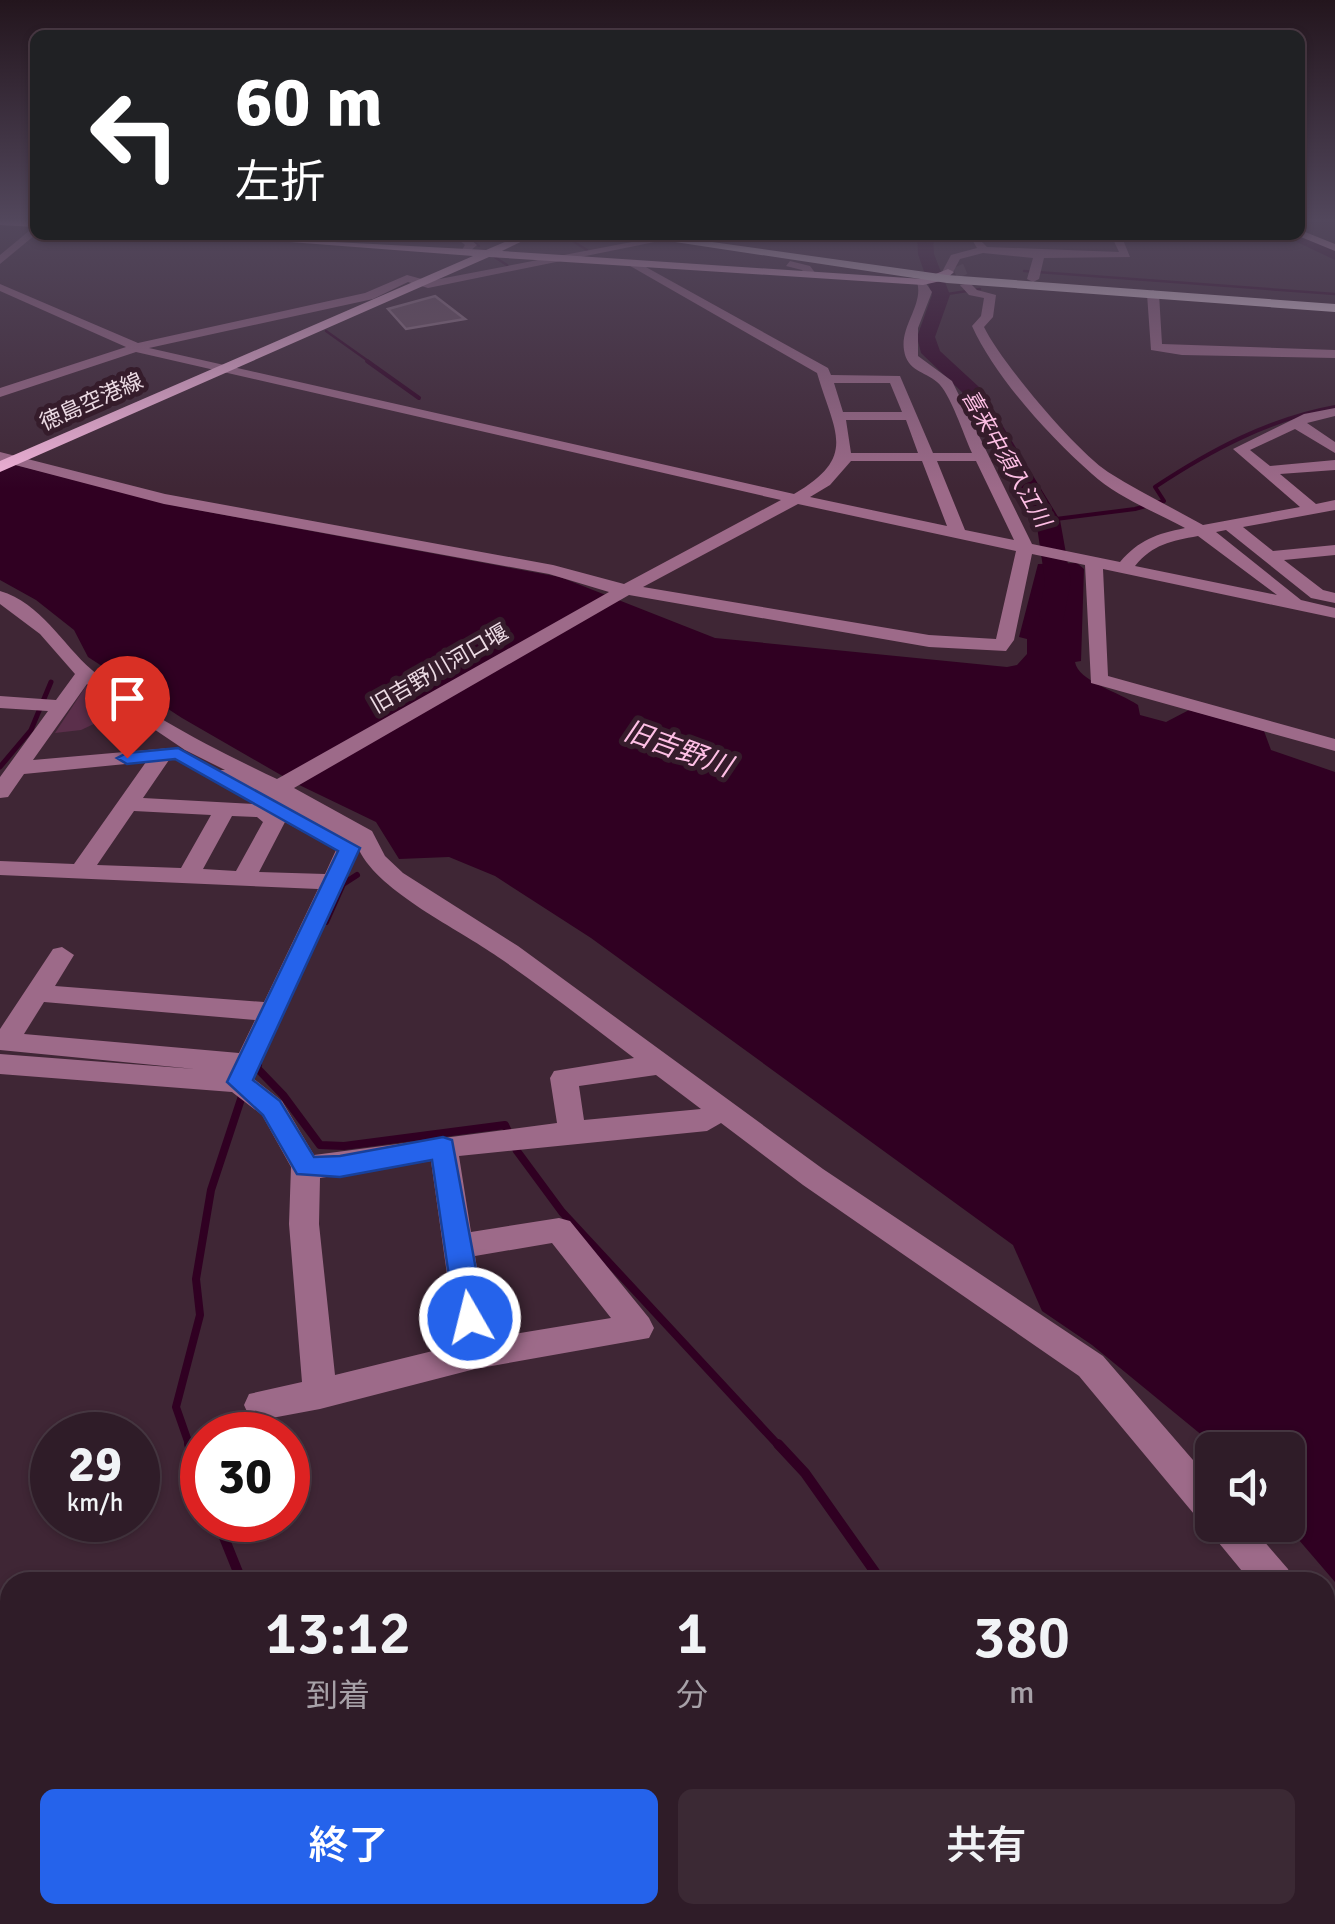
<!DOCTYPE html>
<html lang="ja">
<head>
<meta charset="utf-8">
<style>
  :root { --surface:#2f1c28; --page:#3b2934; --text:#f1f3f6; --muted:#a7a1a8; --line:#4a3a45; --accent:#2563eb }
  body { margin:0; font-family:Signika,"Noto Sans JP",sans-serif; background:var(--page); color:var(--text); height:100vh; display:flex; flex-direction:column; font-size:38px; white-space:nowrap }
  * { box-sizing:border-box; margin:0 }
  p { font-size:32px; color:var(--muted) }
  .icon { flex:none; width:55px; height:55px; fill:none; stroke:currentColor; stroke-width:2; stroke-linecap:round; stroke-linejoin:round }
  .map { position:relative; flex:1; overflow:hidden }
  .panel { position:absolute; left:0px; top:1572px; width:1335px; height:352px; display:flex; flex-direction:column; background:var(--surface); border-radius:30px 30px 0 0; box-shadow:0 2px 8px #0004,0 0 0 2px var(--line) }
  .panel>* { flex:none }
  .hud { position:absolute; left:30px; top:30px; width:1275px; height:210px; border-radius:15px; box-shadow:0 2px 8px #0004,0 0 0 2px var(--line); background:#202124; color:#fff; overflow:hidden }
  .buttons { position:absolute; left:1195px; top:1432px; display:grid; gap:20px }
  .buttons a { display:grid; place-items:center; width:110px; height:110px; border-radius:15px; background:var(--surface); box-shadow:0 2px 8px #0004,0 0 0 2px var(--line); font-size:50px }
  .speed { position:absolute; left:30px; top:1412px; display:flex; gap:20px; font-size:50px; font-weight:700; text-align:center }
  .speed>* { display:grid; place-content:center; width:130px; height:130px; border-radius:50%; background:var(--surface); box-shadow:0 2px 8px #0004,0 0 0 2px var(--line); line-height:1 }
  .speed small { font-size:25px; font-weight:400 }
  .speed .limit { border:15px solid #d22; background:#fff; color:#111 }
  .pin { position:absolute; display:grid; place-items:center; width:85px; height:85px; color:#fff; margin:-102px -42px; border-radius:50% 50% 50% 0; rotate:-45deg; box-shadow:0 0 10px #0007 }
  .pin .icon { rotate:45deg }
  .me { position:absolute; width:110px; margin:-55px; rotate:352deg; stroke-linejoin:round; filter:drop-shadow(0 0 8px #0008) }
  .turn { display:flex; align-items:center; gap:35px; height:210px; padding:0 40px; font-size:45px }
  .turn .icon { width:130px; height:130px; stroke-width:2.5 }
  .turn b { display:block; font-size:70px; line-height:85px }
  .eta { display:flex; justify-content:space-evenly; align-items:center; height:170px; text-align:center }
  .eta b { font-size:60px; font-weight:600; line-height:70px }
  .cta { display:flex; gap:20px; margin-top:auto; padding:20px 40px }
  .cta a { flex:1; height:115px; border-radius:15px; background:var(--accent); color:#fff; font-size:40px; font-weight:600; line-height:115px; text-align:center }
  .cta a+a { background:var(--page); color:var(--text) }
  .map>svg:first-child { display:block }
  .green { fill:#5b2f4b }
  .water { fill:#300022 }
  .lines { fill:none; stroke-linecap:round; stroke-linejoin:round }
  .stream-far5 { stroke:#300022; stroke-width:2.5 }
  .stream-far4 { stroke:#300022; stroke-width:4 }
  .stream-far3 { stroke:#300022; stroke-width:5 }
  .stream-far2 { stroke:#300022; stroke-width:6 }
  .stream-far1 { stroke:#300022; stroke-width:8 }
  .stream { stroke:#300022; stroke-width:10 }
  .river { fill:#300022; fill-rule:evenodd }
  .building { fill:#6e5263; stroke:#947688; stroke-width:2.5 }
  .minor-tunnel { stroke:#59414f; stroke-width:11; stroke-dasharray:11 6; stroke-linecap:butt }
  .minor { fill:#9d6a89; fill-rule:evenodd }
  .major { fill:#f3b4da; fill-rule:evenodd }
  .highway { fill:#fae0ef; fill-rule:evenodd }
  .route { fill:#2563eb; stroke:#184099; stroke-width:2.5 }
  .labels { text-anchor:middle; stroke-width:10; stroke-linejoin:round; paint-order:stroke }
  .far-street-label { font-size:22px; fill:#ecdbe4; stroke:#351c2b }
  .far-water-label { font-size:22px; font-style:italic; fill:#febfe5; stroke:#351c2b }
  .water-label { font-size:28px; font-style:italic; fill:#febfe5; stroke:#351c2b }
</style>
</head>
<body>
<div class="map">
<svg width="1335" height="1924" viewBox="0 0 1335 1924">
  <rect width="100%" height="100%" fill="#3f2635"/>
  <path class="green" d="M90 685 128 708 81 730 55 733 86 686Z"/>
  <path class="water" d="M0 461 181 507 560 577 715 638 1007 667 1017 665 1027 654V639L1019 637 1038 564 1077 563 1084 569 1081 661 1075 662C1078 681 1119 692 1138 705L1140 715 1166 722 1189 710 1264 731 1271 750 1335 772V1582L1286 1525 1288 1450H1220L1092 1345 1042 1311 1013 1245 591 938 495 876 449 857 399 859 376 822 293 782 182 718 88 657 74 630 36 600 0 580Z"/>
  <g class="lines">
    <g class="stream-far5">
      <path d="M464 235 479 246"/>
      <path d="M563 235 587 250"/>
      <path d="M493 256 507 265"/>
      <path d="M1024 271 1335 294"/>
      <path d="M941 295 980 289"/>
      <path d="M326 331 371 363"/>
    </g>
    <g class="stream-far4">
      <path d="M367 361 419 398"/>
      <path d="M1048 520 1135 509 1164 501 1155 487C1211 450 1269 419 1335 407"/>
    </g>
    <path class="stream-far3" d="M0 767 31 730 51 682"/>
    <g class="stream-far2">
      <path d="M326 922 343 884 357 875"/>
      <path d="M257 1071 259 1065"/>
    </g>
    <g class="stream-far1">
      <path d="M257 1068 283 1095 320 1145 344 1146 505 1125 517 1151 562 1212 780 1447"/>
      <path d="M190 1447 176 1407 200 1315 196 1279 211 1190 243 1093"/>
    </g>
    <g class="stream">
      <path d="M189 1444 202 1483"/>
      <path d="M778 1444 805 1473 882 1582"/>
      <path d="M217 1520 242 1582"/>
      <path d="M376 1915 380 1924"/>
      <path d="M1103 1915 1108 1924"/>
    </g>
    <g class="river">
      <path d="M1300 234 1335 249V260L1282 235Z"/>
      <path d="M917 235H933L934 254 950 295 935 337 940 351 979 387 1060 520 1071 581 1063 621H1043L1039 615 1045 581 1036 520 964 394 921 353 917 337 932 295 918 254Z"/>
    </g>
  </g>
  <path class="building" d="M435 296 465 319 406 329 388 309Z"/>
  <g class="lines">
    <path class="minor-tunnel" d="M958 266 966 285"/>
    <g class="minor">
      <path d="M35 226V235L0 264V255Z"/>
      <path d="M453 235H465L477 245 468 253H460L465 245Z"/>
      <path d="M668 235H689L428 288 408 282 373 299 149 348 794 494C858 456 835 434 817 373L625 263 635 261 828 368 831 375 900 376 933 453H972C964 436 950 392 937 382 924 371 907 371 904 350 900 326 924 304 917 282L923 279 932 292 918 328V356L952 381 1032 544 1120 562C1139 540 1156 534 1185 528 1155 512 1117 497 1092 474 1049 436 995 377 972 326L981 316 984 298 969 295 960 285 970 283 977 290 996 295 993 317 984 327C1001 362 1075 450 1108 472 1138 491 1171 507 1203 525L1300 507 1233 449 1304 414 1335 408V416L1307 423 1335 442V453L1295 429 1250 450 1270 466 1335 460V470L1280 474 1316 504 1335 500V510L1243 527 1273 551 1335 545V555L1284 560 1323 590 1335 593V603L1311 598 1226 530 1216 532 1301 600 1335 608V618L1103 569 1108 676 1335 739V751L1091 683 1085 565 1032 554 1014 640 1006 651 929 647 629 595 294 788 372 831 385 856 403 873 518 946 823 1169 1103 1356 1212 1482V1525H1250L1288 1569 1293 1582H1251L1214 1537 1209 1524 1199 1520 1079 1376 803 1185 721 1123 707 1131 459 1156 471 1232 559 1218 570 1221 649 1318 654 1328 649 1338 475 1369 320 1409 261 1420 249 1416 244 1405 249 1394 302 1382 289 1224 291 1167 262 1115 232 1092 0 1074V1054L195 1069 0 1050V1029L53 949 62 947 74 955 55 986 264 1002 318 889 0 875V861L74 864 146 762 24 774 8 797 0 798V777L48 711 0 708V696L56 700 75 674 40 634 0 604V591C41 603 62 644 92 670 142 713 218 751 277 779L609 592 549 574 164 504 0 461V452L165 494 553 565 624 584 781 500 136 352 0 397V388L126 347 0 291V284L138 343 365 293 407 275 429 281ZM834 383H890L902 412H843ZM846 420H906L918 453H851ZM851 461H922L947 526 810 497 830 485ZM937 461H976L1014 540 965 530ZM798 504 1016 551 996 639 929 635 643 587ZM1198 536 1277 595 1135 566C1153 544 1171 541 1198 536ZM87 684 185 750 225 770H210L207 775 254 804 143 798 169 760 180 754 170 748 33 760ZM134 811 211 815 181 868 97 865ZM232 816 257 817 263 822 236 871 203 869ZM285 822 336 850 325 874 259 872ZM359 850C380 893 459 929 498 957 545 989 589 1024 634 1058L554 1071 550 1078 557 1123 314 1155 282 1101 254 1079ZM44 1002 255 1020 239 1053 24 1034ZM656 1075 701 1109 584 1120 579 1086ZM431 1161 457 1345 335 1375 319 1224 320 1178ZM552 1243 611 1318 489 1338 475 1256Z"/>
      <path d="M1111 235H1121L1130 257 1044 258 1039 279 1033 282 1027 279 1033 258 983 253 960 259 952 274 942 272 951 255 977 248 971 238 975 235 987 247 1119 252Z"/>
      <path d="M790 261 810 266 816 274 806 276 802 270 786 266Z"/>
      <path d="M1153 290 1159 294 1162 344 1335 350V358L1182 355 1151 350 1147 294Z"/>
      <path d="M1325 1623 1335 1627V1672L1325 1668Z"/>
      <rect x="0" y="1836" width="10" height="42"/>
    </g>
    <g class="major">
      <path d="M0 219 35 221V227L0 225Z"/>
      <path d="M1300 230 1335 244V251L1296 235Z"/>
      <path d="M199 235 486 250 521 235H535L502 251 923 279 948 269 954 272 945 280 923 285 489 257 0 472V461L473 256Z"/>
    </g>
    <path class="highway" d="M629 235H662L947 275 1335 304V312L947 283Z"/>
  </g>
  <linearGradient id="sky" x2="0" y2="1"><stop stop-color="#23151d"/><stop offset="0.45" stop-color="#52475c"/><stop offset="1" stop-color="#52475c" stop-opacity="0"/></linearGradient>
  <rect width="1335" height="489" fill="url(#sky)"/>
  <path class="route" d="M178 748 360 848 253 1080 280 1101 314 1157 340 1156 443 1137 452 1140 485 1318 480 1327 470 1331 460 1327 455 1318 432 1160 340 1177 297 1174 263 1115 227 1082 338 851 175 759 127 764 117 758 127 753Z"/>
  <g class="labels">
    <g class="far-street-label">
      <text transform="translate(91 401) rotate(-24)" y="8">徳島空港線</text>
      <text transform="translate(439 668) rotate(-30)" y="8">旧吉野川河口堰</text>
    </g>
    <g class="far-water-label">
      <text transform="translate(1007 458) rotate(60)" y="8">喜来中須入江川</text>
    </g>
    <g class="water-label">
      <text transform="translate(678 748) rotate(20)" y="10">旧吉野川</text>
    </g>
  </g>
</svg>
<div class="buttons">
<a><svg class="icon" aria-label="sound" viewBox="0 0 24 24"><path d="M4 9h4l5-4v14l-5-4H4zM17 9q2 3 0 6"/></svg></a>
</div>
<div class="speed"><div>29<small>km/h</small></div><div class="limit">30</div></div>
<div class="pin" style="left:127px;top:758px;background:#d93025"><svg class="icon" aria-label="arrive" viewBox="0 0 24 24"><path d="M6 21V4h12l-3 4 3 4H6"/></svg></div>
<svg class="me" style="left:470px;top:1318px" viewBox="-20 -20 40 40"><circle r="17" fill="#2563eb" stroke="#fff" stroke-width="3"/><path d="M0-11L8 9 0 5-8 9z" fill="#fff"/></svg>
<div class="hud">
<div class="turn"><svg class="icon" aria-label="left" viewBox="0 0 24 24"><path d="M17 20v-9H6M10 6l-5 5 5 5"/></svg><div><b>60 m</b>左折</div></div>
</div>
<section class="panel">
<div class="eta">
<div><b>13:12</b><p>到着</p></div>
<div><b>1</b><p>分</p></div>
<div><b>380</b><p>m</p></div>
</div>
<div class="cta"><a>終了</a><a>共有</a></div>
</section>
</div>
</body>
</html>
